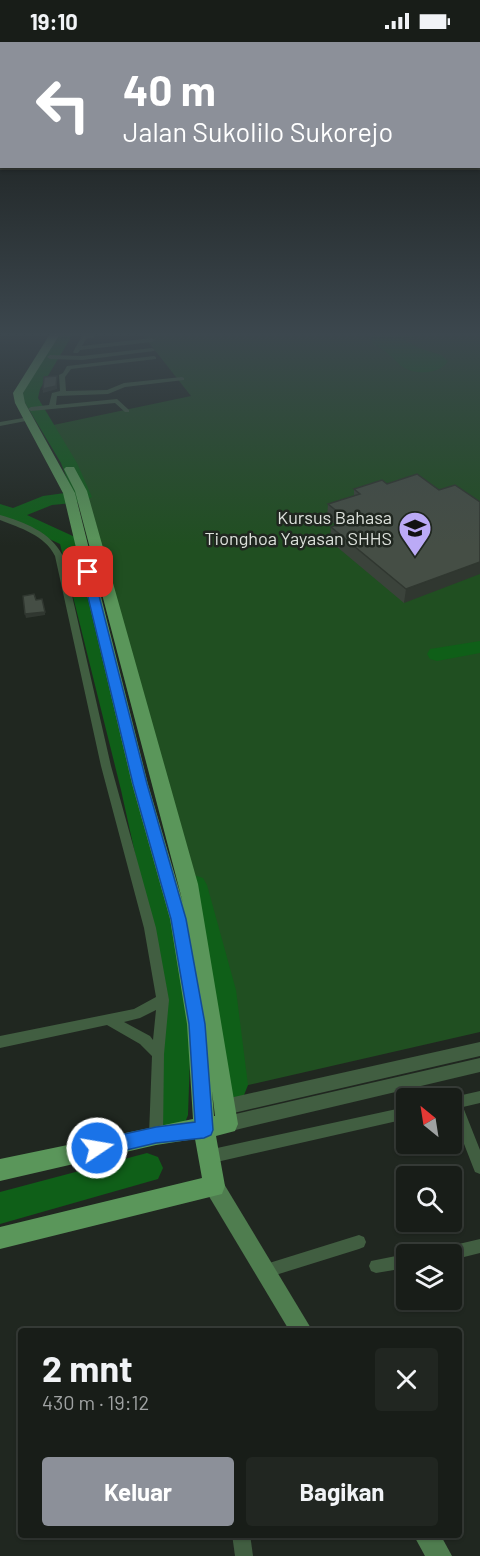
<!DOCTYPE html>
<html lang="id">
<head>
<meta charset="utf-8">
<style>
  :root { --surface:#181d18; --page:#212621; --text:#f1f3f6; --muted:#9fa2a2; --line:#363b37; --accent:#8c9099 }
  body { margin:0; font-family:Barlow,sans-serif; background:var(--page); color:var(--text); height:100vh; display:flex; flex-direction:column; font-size:22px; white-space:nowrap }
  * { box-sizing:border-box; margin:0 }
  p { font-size:20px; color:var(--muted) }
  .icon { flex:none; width:33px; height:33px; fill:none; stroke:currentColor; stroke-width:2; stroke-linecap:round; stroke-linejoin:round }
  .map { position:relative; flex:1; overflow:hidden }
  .details { position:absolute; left:18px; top:1286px; width:444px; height:210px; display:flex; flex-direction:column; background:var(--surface); border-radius:6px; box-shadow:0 2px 4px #0004,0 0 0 2px var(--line) }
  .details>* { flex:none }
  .banner { position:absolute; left:0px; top:0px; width:480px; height:126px; box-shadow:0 2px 4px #0004,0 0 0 2px var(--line); background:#8c9099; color:#fff; overflow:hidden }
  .needle { width:39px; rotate:330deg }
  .buttons { position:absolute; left:396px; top:1046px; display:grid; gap:12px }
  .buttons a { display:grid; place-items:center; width:66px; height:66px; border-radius:6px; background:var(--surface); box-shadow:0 2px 4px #0004,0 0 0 2px var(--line); font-size:30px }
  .pin { position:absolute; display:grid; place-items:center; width:51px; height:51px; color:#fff; margin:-26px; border-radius:12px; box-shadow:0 3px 9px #0006 }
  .me { position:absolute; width:66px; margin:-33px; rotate:78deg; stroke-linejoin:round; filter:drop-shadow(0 0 4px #0008) }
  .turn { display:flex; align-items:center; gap:21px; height:126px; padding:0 24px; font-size:27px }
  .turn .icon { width:78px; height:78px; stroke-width:2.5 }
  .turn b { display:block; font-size:42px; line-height:51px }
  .round { display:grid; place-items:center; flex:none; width:63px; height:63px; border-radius:6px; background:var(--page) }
  .summary { display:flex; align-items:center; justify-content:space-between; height:102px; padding:0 24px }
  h1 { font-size:36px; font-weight:700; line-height:45px }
  .action { display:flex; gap:12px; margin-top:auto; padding:12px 24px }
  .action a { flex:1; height:69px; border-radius:6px; background:var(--accent); color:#fff; font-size:24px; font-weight:700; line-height:69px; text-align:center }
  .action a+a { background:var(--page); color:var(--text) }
  .status { display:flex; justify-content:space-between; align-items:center; height:42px; padding:0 30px; background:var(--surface); direction:ltr }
  .status svg { height:16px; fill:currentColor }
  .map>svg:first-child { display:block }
  .green { fill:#204f21 }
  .water { fill:#0f5f18 }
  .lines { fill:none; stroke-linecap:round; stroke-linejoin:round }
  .river { fill:#0f5f18; fill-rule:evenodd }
  .minor { fill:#415e41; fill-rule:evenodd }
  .tertiary { fill:#415e41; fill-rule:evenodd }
  .secondary { fill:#4f7d4f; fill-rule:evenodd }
  .primary { fill:#5a965a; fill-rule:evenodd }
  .wall { fill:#3b433b }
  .shaded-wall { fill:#303730 }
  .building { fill:#454e45; stroke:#303730; stroke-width:1.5 }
  .route { fill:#1a73e8; stroke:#114b97; stroke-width:1.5 }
  .labels { text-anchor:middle; stroke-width:5; stroke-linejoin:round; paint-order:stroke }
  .far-poi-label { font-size:18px; fill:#dce1db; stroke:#202720; text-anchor:end }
</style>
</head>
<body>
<div class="status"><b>19:10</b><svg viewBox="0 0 49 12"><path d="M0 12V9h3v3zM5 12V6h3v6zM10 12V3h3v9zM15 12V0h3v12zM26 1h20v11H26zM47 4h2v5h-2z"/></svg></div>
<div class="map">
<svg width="480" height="1514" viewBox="0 0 480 1514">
  <rect width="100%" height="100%" fill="#202720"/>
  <path class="green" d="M142 292H480V990L222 1049 206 946 68 423 44 385 191 354Z"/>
  <path class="water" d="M378 292 412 293 415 296 403 297 419 306 441 313 448 319C440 333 411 334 399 322 391 314 385 308 373 302L371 296Z"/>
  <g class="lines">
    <g class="river">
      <path d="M59 292H73L40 347 38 356 77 421 92 455 83 460 52 463 27 473 75 495 77 499 145 748 187 920 192 959 188 1073 184 1083 173 1087 162 1083 158 1073 164 959 159 920 121 748 60 502 0 474V462L13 466 43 454 72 450 61 421 22 356 24 347Z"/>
      <path d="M480 599V611L437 619 430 617 427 612 430 607Z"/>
      <path d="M194 833 203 836 207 843 236 948 248 1043 244 1053 233 1057 222 1053 218 1043 208 948 181 843 185 836Z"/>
      <path d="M147 1111 158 1115 163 1126 158 1137 0 1182V1150Z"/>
    </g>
    <g class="minor">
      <path d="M88 292H94V295L86 297 82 304 152 296 155 298 152 300 80 308 78 311H74L73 310 82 294Z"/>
      <path d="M152 306 155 308 154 309 82 318 50 317 47 315 50 313 82 314Z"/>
      <path d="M154 314 156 315V317L71 327 65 335 66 349 107 348 124 341 182 335 184 336V338L125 345 108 352 57 354 56 363 117 357 129 368V370H125L115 361 31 369 28 367 31 365 49 363 52 351 60 349 59 333 63 331 67 324Z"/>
      <path d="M29 375 32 377 31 378 0 384V380Z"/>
      <path d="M0 473C24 480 51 490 63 514L111 724 156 886 169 958 164 1012 163 1093 161 1098 156 1099 151 1098 149 1093 152 1014 140 1002 107 983 0 1006V994L134 967 156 955 144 886 101 724 55 514C45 493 20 486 0 478ZM156 968 153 998 150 994 124 980 140 976Z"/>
      <path d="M480 1049V1061L463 1065 480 1108V1132L475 1130 473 1125 452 1071V1056H449Z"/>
      <path d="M406 1065V1077L208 1122 203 1120 201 1115 203 1110 208 1108Z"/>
      <path d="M359 1193 364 1195 366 1200 364 1205 359 1207 266 1236 261 1234 259 1229 261 1224 266 1222Z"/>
      <path d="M480 1197V1211L452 1218V1212H439L441 1207 446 1205Z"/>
      <path d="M406 1212V1226L376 1231 371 1229 369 1224 371 1219Z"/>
      <path d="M232 1492H250L253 1514H235Z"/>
    </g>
    <g class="tertiary">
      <path d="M480 1000V1014L225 1073 219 1071 216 1065 219 1059 225 1057Z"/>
      <path d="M480 1016V1030L227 1090 221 1088 218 1082 221 1076 227 1074Z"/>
    </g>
    <g class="secondary">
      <path d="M214 1134 221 1137 312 1288H289L207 1151 204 1144 207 1137Z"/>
      <path d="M413 1492H440L452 1514H425Z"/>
    </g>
    <path class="primary" d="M50 292H60L23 351 25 361 75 451 148 742 183 861 75 449 64 427 66 425H74L87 449 198 842 238 1082 235 1089 216 1094 225 1144 222 1152 0 1207V1185L202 1136 195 1097 156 1103 0 1139V1117L193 1077 187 982 170 877 132 742 63 451 15 361 13 351ZM212 1049 215 1074H214Z"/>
  </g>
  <path class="wall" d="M387 442 439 448 404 561 330 499 331 485 336 483 327 476 328 462 354 454V447Z"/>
  <g class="shaded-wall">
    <path d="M57 334V347L43 351V347Z"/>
    <path d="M480 520V532L404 561 406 547Z"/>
    <path d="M45 570V573L26 576 25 572Z"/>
  </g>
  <g class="building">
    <path d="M57 334 56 344 43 347 44 335Z"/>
    <path d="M417 432 439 448 455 443 480 460V520L406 547 331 485 349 479 328 462 360 452 354 447 382 438 387 442Z"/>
    <path d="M34 552 36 558 42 557 45 570 25 572 23 554Z"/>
  </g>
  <linearGradient id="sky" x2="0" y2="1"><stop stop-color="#121512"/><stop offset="0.58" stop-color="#3c474e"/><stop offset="1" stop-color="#3c474e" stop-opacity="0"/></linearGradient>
  <rect width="480" height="504" fill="url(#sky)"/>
  <path class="route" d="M88 527 93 530 147 742 186 877 205 982 213 1088 211 1093 204 1096 156 1101 97 1115 91 1112 88 1106 91 1100 97 1098 156 1085 195 1080 189 982 171 877 133 742 82 530Z"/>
  <defs>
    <symbol id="university-pin" viewBox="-11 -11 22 30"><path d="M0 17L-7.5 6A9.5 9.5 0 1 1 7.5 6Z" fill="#bbaaf6" stroke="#202720"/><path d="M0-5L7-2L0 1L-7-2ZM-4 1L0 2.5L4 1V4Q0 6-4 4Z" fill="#111"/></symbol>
  </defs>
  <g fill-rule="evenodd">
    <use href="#university-pin" x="396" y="467" width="38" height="52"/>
  </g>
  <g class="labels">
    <g class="far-poi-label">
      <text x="392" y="482">Kursus Bahasa<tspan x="392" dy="21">Tionghoa Yayasan SHHS</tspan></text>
    </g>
  </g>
</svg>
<div class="buttons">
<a><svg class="needle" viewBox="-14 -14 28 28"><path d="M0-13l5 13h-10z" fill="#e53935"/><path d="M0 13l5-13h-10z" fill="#9fa2a2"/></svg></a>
<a><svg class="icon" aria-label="search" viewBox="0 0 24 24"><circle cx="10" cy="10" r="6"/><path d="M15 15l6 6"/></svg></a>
<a><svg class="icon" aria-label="layers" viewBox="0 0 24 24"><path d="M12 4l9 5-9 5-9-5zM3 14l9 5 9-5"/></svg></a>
</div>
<div class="pin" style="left:88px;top:530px;background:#d93025"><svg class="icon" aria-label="arrive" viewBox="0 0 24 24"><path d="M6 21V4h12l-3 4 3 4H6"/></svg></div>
<svg class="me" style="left:97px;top:1106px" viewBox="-20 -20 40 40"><circle r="17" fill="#1a73e8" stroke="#fff" stroke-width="3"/><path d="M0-11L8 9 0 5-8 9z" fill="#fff"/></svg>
<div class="banner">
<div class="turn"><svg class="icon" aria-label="left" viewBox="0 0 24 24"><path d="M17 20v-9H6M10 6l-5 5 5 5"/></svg><div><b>40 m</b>Jalan Sukolilo Sukorejo</div></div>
</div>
<section class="details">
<div class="summary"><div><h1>2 mnt</h1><p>430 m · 19:12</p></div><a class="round"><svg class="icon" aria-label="close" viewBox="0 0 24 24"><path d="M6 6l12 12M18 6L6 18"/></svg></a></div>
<div class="action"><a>Keluar</a><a>Bagikan</a></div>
</section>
</div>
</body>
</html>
